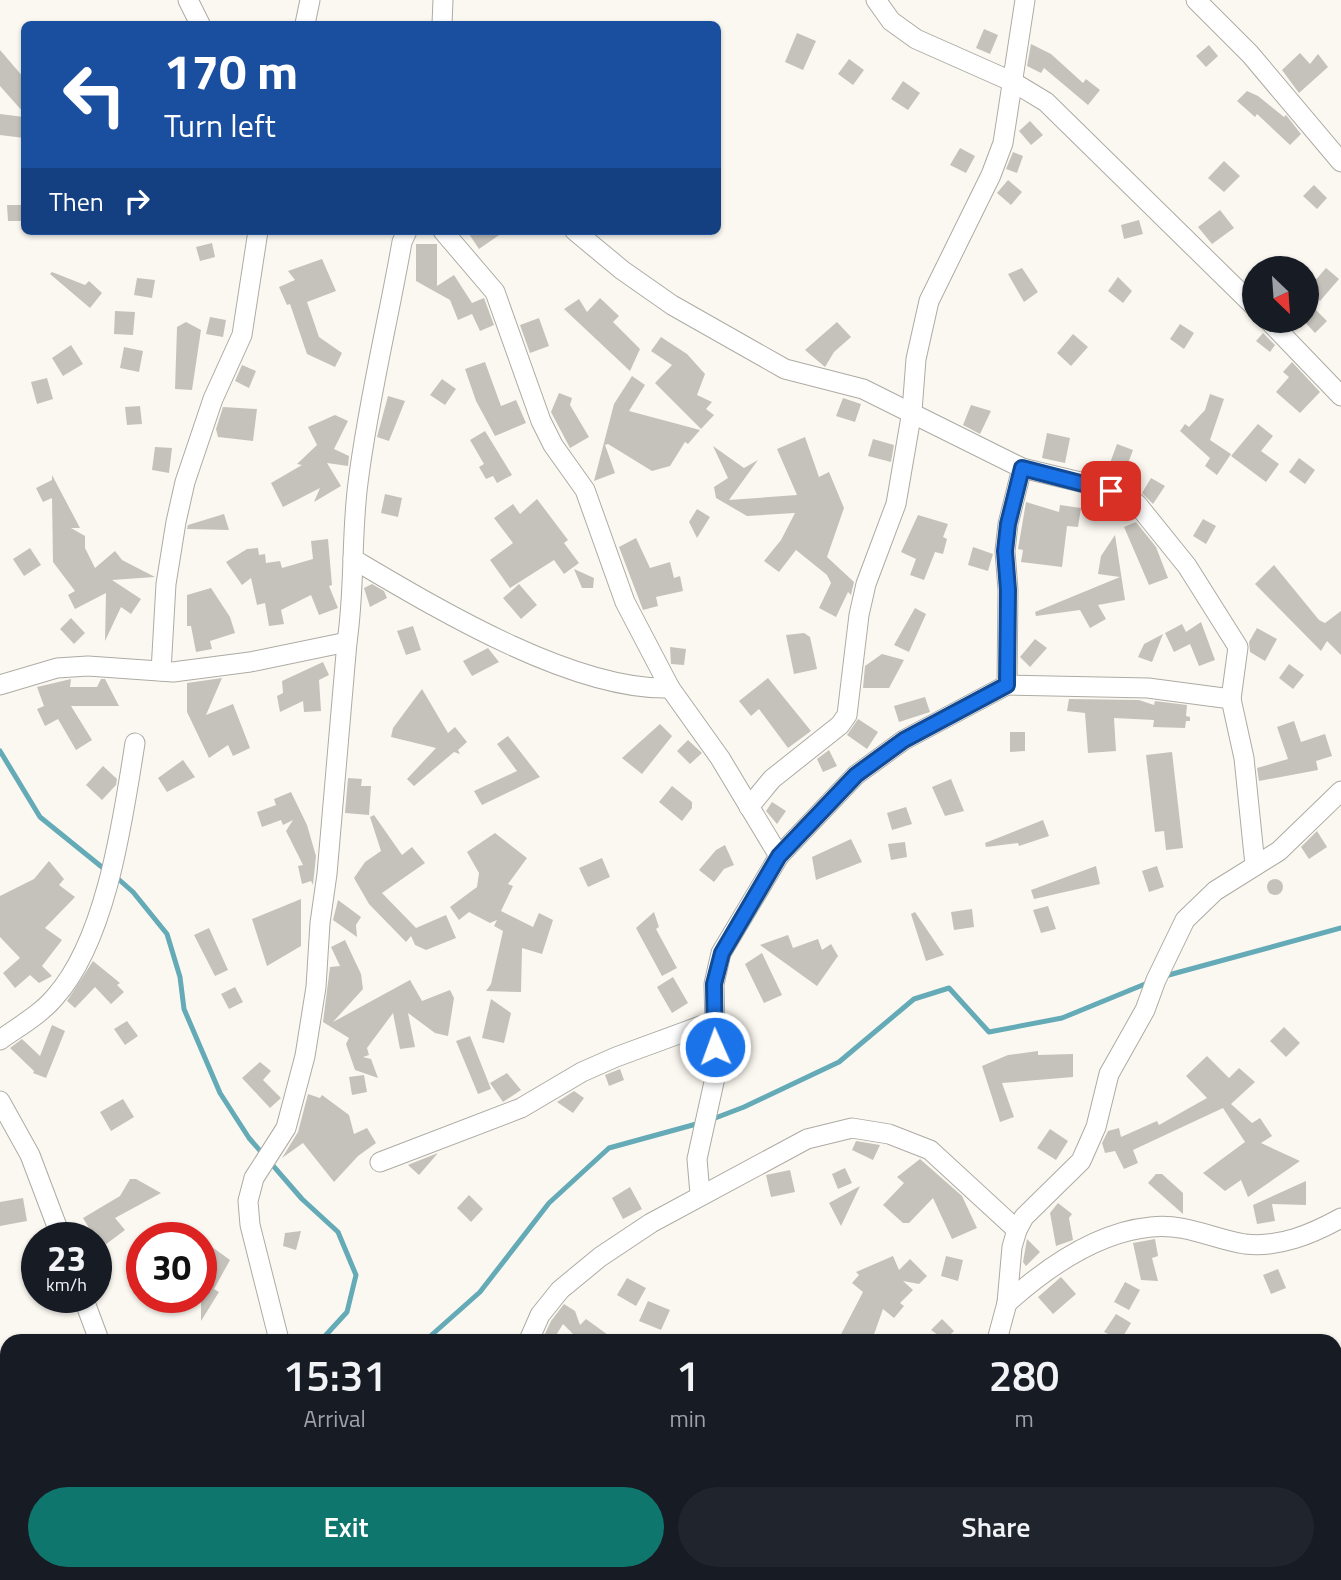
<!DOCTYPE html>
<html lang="en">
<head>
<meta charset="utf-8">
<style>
  :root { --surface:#171b24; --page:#20242c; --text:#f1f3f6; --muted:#9ea1a6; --accent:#0f766e }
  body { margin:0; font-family:"Titillium Web",sans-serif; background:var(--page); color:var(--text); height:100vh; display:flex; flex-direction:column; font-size:26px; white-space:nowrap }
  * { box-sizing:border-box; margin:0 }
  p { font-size:23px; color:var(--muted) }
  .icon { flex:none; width:38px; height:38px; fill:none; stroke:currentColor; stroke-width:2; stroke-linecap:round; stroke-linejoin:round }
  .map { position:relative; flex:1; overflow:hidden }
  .drawer { position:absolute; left:0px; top:1334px; width:1342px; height:247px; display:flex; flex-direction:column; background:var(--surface); border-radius:21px 21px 0 0; box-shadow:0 2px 5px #0004 }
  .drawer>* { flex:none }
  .guide { position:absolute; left:21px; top:21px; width:700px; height:214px; border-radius:10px; box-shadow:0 2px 5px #0004; background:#1a4fa0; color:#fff; overflow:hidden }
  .needle { width:46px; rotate:155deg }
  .buttons { position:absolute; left:1242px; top:256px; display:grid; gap:14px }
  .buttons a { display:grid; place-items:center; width:77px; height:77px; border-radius:50%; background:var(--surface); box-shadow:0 2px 5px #0004; font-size:35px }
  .speed { position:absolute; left:21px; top:1222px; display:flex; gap:14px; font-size:35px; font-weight:700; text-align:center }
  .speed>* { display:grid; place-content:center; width:91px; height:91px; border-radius:50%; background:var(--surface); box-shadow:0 2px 5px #0004; line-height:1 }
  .speed small { font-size:18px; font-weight:400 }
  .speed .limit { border:10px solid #d22; background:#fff; color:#111 }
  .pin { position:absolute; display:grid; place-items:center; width:60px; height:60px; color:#fff; margin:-30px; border-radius:14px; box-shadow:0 4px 10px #0006 }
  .me { position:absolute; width:77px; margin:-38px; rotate:358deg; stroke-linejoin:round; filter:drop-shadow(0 0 5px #0008) }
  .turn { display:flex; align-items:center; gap:24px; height:147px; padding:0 28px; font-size:32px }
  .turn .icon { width:91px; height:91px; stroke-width:2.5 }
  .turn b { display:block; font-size:49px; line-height:60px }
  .then { display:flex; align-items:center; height:66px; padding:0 28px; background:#0003; gap:14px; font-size:26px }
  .eta { display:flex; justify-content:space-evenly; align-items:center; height:119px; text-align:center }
  .eta b { font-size:42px; font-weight:600; line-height:49px }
  .primary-button { display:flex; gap:14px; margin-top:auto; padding:14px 28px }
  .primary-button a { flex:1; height:80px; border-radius:42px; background:var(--accent); color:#fff; font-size:28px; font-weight:600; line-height:80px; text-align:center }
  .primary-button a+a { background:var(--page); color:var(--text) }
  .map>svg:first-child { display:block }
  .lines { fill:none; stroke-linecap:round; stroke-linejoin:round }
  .stream { stroke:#64abb7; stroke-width:5 }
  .building { fill:#c5c2bb }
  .street-casing { stroke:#adaba4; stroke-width:21 }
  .street { stroke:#fff; stroke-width:19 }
  .route-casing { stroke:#114b97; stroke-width:18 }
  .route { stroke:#1a73e8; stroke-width:12 }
</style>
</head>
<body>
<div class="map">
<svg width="1341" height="1580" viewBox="0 0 1341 1580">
  <rect width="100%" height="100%" fill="#fbf8f1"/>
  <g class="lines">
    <g class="stream">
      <path d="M0 751 40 817 108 872"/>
      <path d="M116 877 133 892 167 934 180 977 184 1009 220 1093 249 1138 302 1199 338 1232 356 1275 347 1312 325 1336V1340"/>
      <path d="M1165 976 1341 928"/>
      <path d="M710 1120 744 1107 839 1062 914 999 949 988 989 1032 1062 1018 1150 982"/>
      <path d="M426 1340 480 1292 549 1203 609 1148 700 1123"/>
      <path d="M225 1580V1573"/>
    </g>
  </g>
  <g class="building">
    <path d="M984 29 998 35 990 54 976 48Z"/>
    <path d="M797 33 816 41 803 70 785 62Z"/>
    <path d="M1031 44 1051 54 1083 83 1086 79 1100 90 1088 105 1044 68 1041 73 1027 66Z"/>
    <path d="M1209 45 1218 56 1206 67 1196 56Z"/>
    <path d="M0 50 24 78V113L0 86Z"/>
    <path d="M1300 53 1310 64 1318 54 1328 67 1299 93 1282 70Z"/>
    <path d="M849 59 864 70 853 85 838 74Z"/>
    <path d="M903 81 920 93 908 110 891 99Z"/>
    <path d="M1247 91 1258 96 1284 117 1286 115 1301 134 1290 145 1257 114 1255 117 1237 101Z"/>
    <path d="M0 114 24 117V138L0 135Z"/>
    <path d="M1030 121 1043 135 1031 145 1019 131Z"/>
    <path d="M960 148 975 156 966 173 950 165Z"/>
    <path d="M1013 152 1023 156 1017 173 1006 169Z"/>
    <path d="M1224 161 1240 176 1224 192 1208 178Z"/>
    <path d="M1008 180 1022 192 1011 205 997 193Z"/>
    <path d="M1314 185 1327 198 1317 209 1303 196Z"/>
    <path d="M7 205H23V221H8Z"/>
    <path d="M1220 210 1234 228 1212 244 1198 227Z"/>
    <path d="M1139 220 1143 234 1124 239 1121 225Z"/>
    <path d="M467 231H505L479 249Z"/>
    <path d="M212 243 215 257 200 261 196 247Z"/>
    <path d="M416 244H437V286L454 275 472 303 484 298 494 325 480 331 472 314 458 320 450 300 416 281Z"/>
    <path d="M322 259 336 291 307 302 319 337 342 353 335 367 307 354 290 304 287 305 279 287 295 280 288 271Z"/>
    <path d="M1022 268 1038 292 1024 302 1008 274Z"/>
    <path d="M1326 268 1339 279 1320 301 1307 290Z"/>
    <path d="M52 272 85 285 89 281 102 293 90 308 50 274Z"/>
    <path d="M1118 277 1132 291 1123 303 1108 291Z"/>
    <path d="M137 278 155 280 152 298 134 295Z"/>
    <path d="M600 298 619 316 613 322 640 349 630 371 564 309 579 299 587 312Z"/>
    <path d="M1314 308 1327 321 1315 333 1303 320H1307V315Z"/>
    <path d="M115 311 135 312 133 335 114 334Z"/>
    <path d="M210 317 226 320 223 337 206 334Z"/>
    <path d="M539 318 549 346 530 353 520 325Z"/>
    <path d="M186 322 201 330 192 390 175 389 177 327Z"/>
    <path d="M837 322 851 337 834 352 825 367 805 350Z"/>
    <path d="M1180 324 1194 333 1184 349 1170 339Z"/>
    <path d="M1263 333 1275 345 1270 352 1256 341Z"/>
    <path d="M1073 334 1088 347 1071 366 1057 353Z"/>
    <path d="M661 337 687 354 705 374 697 395 712 402 706 409 714 415 701 429 655 383 672 365 651 351Z"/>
    <path d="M71 345 83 364 63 376 52 358Z"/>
    <path d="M124 347 143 351 139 372 120 368Z"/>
    <path d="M485 362 501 406 516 400 526 423 495 436 476 401 465 369Z"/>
    <path d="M1292 362 1320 392 1300 413 1276 392 1289 377 1283 372Z"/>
    <path d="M242 365 256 371 249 388 235 381Z"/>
    <path d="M632 376 645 385 629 411 700 430 688 444 685 442 670 466 652 471 608 444 605 445 615 473 594 481 614 404Z"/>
    <path d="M47 378 53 399 37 404 31 382Z"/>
    <path d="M442 379 456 389 445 405 430 395Z"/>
    <path d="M559 393 572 398 570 405 589 437 570 448 551 412Z"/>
    <path d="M1210 394 1224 399 1210 440 1231 454 1217 475 1205 466 1210 458 1180 431 1185 424 1189 427 1205 410Z"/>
    <path d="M388 396 405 401 389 441 377 437Z"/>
    <path d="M843 398 861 404 855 422 836 416Z"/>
    <path d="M971 405 991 411 980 434 963 425Z"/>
    <path d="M140 406 142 424 127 425 125 407Z"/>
    <path d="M223 407 257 409 253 441 218 437 216 429Z"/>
    <path d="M335 415 348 421 334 449 349 456 348 466 327 463 341 486 314 502 320 488 283 507 271 483 302 465 297 464 317 445 308 427Z"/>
    <path d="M1258 424 1273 436 1261 451 1279 464 1266 482 1231 456Z"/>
    <path d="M485 431 512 475 497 483 493 476 486 479 479 467 484 464 470 440Z"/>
    <path d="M1047 433 1070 438 1065 463 1042 458Z"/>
    <path d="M805 437 819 477 829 472 844 508 827 557 854 582 851 595 848 592 836 617 819 608 831 583 827 575 796 550 779 572 764 561 781 540 795 513 747 516 716 498 714 487 728 478 713 446 744 468 758 460 729 500 797 495 777 449Z"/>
    <path d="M873 439 894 445 891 462 868 456Z"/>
    <path d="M1117 444 1133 450 1126 469 1110 463Z"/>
    <path d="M155 447 172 448 169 473 152 470Z"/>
    <path d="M1299 458 1315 470 1305 484 1289 472Z"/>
    <path d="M52 475 80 528H71L85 536V548L95 568 115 551 122 560 155 577 112 580 141 599 131 614 121 607 105 641 106 593 75 609 68 595 75 591 53 562 52 498 43 502 36 488 52 480Z"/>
    <path d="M1151 478 1165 486 1153 504 1142 493Z"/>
    <path d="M385 494 402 498 398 517 381 513Z"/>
    <path d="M537 499 568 540 564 543 579 563 564 574 554 560 510 588 490 560 513 543 494 518 513 504 520 514Z"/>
    <path d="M1026 502 1059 512 1060 505 1081 508 1078 527 1067 526 1062 567 1021 562 1023 550 1018 549Z"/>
    <path d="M697 509 710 517 697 538 689 522Z"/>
    <path d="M224 514 229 530 187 529 188 525Z"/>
    <path d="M918 515 948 524 943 537 947 539 943 554 935 552 924 580 910 575 916 559 901 552Z"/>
    <path d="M1203 519 1216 526 1206 544 1193 536Z"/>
    <path d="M1136 522 1156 547 1168 578 1149 585 1124 527Z"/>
    <path d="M1115 535 1125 600 1098 605 1106 619 1090 628 1080 610 1036 616 1035 612 1120 577 1098 574 1101 556Z"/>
    <path d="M636 538 650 568 670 562 674 578 680 576 683 591 656 597 658 606 643 610 619 547Z"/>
    <path d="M328 539 332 585 329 586 338 608 319 615 311 595 281 610 284 624 269 626 265 603 257 605 251 578 242 585 226 562 247 549 258 548 259 555 265 554 266 563 280 561 282 568 313 559 311 541Z"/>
    <path d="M973 547 993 554 988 571 968 565Z"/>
    <path d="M30 548 41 565 24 576 13 559Z"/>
    <path d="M1274 565 1319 620 1325 623 1341 611V655L1327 641 1321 651 1255 584Z"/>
    <path d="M574 569 594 578 593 588H582Z"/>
    <path d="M372 584 384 591 387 598 370 607 364 588Z"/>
    <path d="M519 584 537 605 521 619 503 598Z"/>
    <path d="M211 588 230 617 235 633 210 641 212 649 196 652 191 626H187V595Z"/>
    <path d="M915 608 926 614 909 652 894 645Z"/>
    <path d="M71 618 85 633 74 644 60 629Z"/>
    <path d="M1201 622 1215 660 1199 666 1190 644 1174 652 1165 633 1182 624 1186 632Z"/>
    <path d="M413 626 421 650 406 655 397 631Z"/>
    <path d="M1257 628 1277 639 1265 661 1250 652 1249 642Z"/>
    <path d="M804 633 810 637 817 669 794 674 786 635Z"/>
    <path d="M1163 634 1152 662 1138 657 1144 644Z"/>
    <path d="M1035 639 1047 648 1030 667 1020 657Z"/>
    <path d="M670 647 686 649 684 665 671 664Z"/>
    <path d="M488 648 499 662 472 676 463 661Z"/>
    <path d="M882 654 904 660 889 688H863L865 666Z"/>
    <path d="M323 662 329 675 319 680 321 711 304 712 303 701 280 712 277 696 283 693 282 681Z"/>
    <path d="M1289 664 1304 675 1293 689 1279 678Z"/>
    <path d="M222 678 206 715 233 704 250 748 233 756 228 745 209 758 187 712V683Z"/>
    <path d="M768 678 811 731 788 748 759 709 751 716 739 701Z"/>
    <path d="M71 679 70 687H97L101 679H105L119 706H71L92 740 76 750 58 719 45 726 37 709 44 706 37 687Z"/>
    <path d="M422 689 448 733 455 727 467 742 458 750 460 754 454 752 414 786 407 779 436 748 391 737 393 728Z"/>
    <path d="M925 697 930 712 899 722 894 706Z"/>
    <path d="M1069 699 1139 700 1154 705 1155 701 1187 705 1186 716 1190 717V721H1186L1185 728 1153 727 1154 720 1114 718 1116 751 1088 753 1085 713 1067 711Z"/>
    <path d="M858 719 878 732 867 749 847 735Z"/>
    <path d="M1294 721 1301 742 1325 734 1332 756 1316 761 1318 770 1259 781 1257 768 1288 759 1277 727Z"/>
    <path d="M660 724 672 736 642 774 622 758Z"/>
    <path d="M1010 732H1025V751L1010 752Z"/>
    <path d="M508 736 540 777 482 805 474 791 517 771 497 744Z"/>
    <path d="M688 740 702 753 690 764 677 751Z"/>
    <path d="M829 750 837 766 823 772 817 759Z"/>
    <path d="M1172 752 1183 848 1166 850 1164 831 1155 832 1146 755Z"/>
    <path d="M183 760 195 777 167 792 158 778Z"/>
    <path d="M103 766 117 779 116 785 102 800 86 785Z"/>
    <path d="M348 778 362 779 361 786H371L369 815 345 813Z"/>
    <path d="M951 779 964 811 945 816 932 787Z"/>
    <path d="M672 786 692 802V808L682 821 659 802Z"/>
    <path d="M291 792 307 825 316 856 313 885 311 881 302 884 298 866 303 865 286 831 293 820 283 825 281 820 262 827 257 812 276 805 274 799Z"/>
    <path d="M772 802 786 811 777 824 766 811Z"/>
    <path d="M906 807 912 824 892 830 887 813Z"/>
    <path d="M374 815 402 855 412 847 425 863 382 893 416 928 446 915 456 938 426 950 415 945 411 936 406 942 369 904 354 878 365 862 381 851 370 817Z"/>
    <path d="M1043 820 1049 836 1019 846 1018 843 986 847 985 843Z"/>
    <path d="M1317 831 1327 847 1309 859 1301 847Z"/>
    <path d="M495 833 527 858 508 884 513 886 501 911 533 927 539 913 553 920 542 954 522 948 521 992 486 991 491 984 503 931 494 926 497 920 490 923 469 912 459 920 450 907 477 887 479 873 467 852Z"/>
    <path d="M851 839 862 862 816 880 812 857Z"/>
    <path d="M905 842 907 857 891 860 888 844Z"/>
    <path d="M725 845 734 865 724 869 714 882 699 870 716 850Z"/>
    <path d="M602 858 610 877 588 887 579 868Z"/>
    <path d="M49 861 64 879 59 885 75 897 45 928 62 940 42 966 52 976 39 983 30 975 15 988 3 973 20 958 0 937V896L34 879Z"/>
    <path d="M1096 866 1100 884 1034 899 1031 890Z"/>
    <path d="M1157 866 1164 887 1149 892 1142 871Z"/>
    <circle cx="1275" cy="887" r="8"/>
    <path d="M301 899V946L267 966 252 919Z"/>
    <path d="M338 900 361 917 356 925 357 937 333 920Z"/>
    <path d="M1048 906 1056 929 1041 933 1033 910Z"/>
    <path d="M972 909 974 927 954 930 951 912Z"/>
    <path d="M654 912 659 927 656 929 677 968 662 976 636 928Z"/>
    <path d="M915 912 944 955 926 961 911 914Z"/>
    <path d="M209 928 228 970 215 976 194 935Z"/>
    <path d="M788 935 793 948 818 939 822 950 831 944 838 956 817 986 760 945Z"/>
    <path d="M345 940 361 974 363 989 333 1022 410 980 422 1001 450 990 454 998 448 1036 435 1033 408 1013 415 1047 400 1049 393 1013 367 1048 369 1055 363 1057 371 1059 378 1078 355 1070 346 1044 349 1038 323 1022 330 967 340 966 331 947Z"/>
    <path d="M762 953 782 995 764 1003 745 964Z"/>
    <path d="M93 961 120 983 117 985 124 992 111 1004 95 987 75 1008 67 1001Z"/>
    <path d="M673 977 688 1003 672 1013 657 987Z"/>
    <path d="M235 987 243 1002 229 1009 221 994Z"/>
    <path d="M491 999 511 1013 504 1043 482 1038Z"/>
    <path d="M127 1021 138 1036 125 1045 114 1029Z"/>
    <path d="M52 1025 65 1031 46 1078 33 1073 34 1071 10 1048 22 1039 40 1056Z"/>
    <path d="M1284 1027 1300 1043 1286 1057 1270 1041Z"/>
    <path d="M470 1036 491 1089 478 1094 456 1041Z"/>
    <path d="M1038 1051V1055L1073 1054V1077L1002 1083 1014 1117 1000 1122 982 1066 1008 1055Z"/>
    <path d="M1207 1056 1229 1078 1239 1068 1255 1082 1231 1104 1252 1123 1260 1118 1272 1136 1261 1143 1300 1161 1248 1197 1241 1180 1225 1191 1203 1173 1245 1142 1223 1108 1133 1150 1138 1163 1124 1169 1115 1151 1105 1153 1102 1143 1108 1131 1119 1128 1121 1137 1157 1121 1159 1125 1207 1098 1186 1076Z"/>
    <path d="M260 1062 271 1071 263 1080 281 1098 270 1108 242 1078Z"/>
    <path d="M620 1069 624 1080 609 1086 605 1075Z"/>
    <path d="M507 1073 521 1090 503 1102 490 1083Z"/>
    <path d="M364 1075 367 1092 352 1095 349 1077Z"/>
    <path d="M574 1091 584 1098 573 1113 557 1102Z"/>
    <path d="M308 1094 320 1098 322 1095 349 1115 354 1134 367 1128 376 1143 358 1156 334 1182 303 1143 282 1158 298 1132Z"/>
    <path d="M123 1099 134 1117 111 1131 100 1112Z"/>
    <path d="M1050 1129 1068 1141 1056 1160 1037 1148Z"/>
    <path d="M856 1141 880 1145 873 1160 852 1150Z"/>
    <path d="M438 1153 419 1175 408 1165 410 1164Z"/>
    <path d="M920 1159 962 1196 977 1228 952 1239 933 1198 909 1223H903L883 1205 904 1183 897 1177Z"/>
    <path d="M845 1168 852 1183 838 1189 832 1174Z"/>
    <path d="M790 1170 795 1192 771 1197 766 1175Z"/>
    <path d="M1156 1174H1162L1183 1193V1214L1148 1183Z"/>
    <path d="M130 1179H136L161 1193 115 1218 125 1230 101 1248 83 1218 120 1196Z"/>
    <path d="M1306 1181V1205L1272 1204 1275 1221 1257 1224 1253 1205Z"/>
    <path d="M860 1186 841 1226 829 1203Z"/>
    <path d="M630 1187 642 1209 623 1219 612 1198Z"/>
    <path d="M469 1195 483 1209 471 1222 457 1208Z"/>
    <path d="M23 1198 27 1221 0 1226V1202Z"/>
    <path d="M1058 1203 1072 1214 1069 1218 1073 1240 1056 1246 1050 1213Z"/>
    <path d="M301 1231 296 1250 283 1246 285 1233Z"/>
    <path d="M201 1239 230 1260 214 1289 219 1292 201 1321Z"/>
    <path d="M1027 1239 1040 1252 1026 1266 1023 1262Z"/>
    <path d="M1155 1239 1158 1256 1152 1258 1158 1281 1141 1280 1133 1243Z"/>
    <path d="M893 1256 899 1270 910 1259 927 1276 919 1284 903 1281 913 1290 900 1303 904 1306 894 1318 883 1309 872 1340H838L863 1292 852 1283 859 1275 856 1272Z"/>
    <path d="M946 1256 963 1260 958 1281 941 1276Z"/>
    <path d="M1278 1269 1286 1288 1271 1294 1263 1275Z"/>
    <path d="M1061 1277 1076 1294 1053 1314 1038 1297Z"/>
    <path d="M627 1278 646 1288 636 1306 617 1295Z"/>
    <path d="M1125 1282 1140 1290 1129 1310 1114 1302Z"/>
    <path d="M648 1301 670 1310 661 1330 639 1321Z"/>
    <path d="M564 1304 575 1311 580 1325 586 1319 615 1340H579L563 1324 553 1340H542L551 1321Z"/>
    <path d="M1116 1314 1131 1323 1121 1340 1104 1332Z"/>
    <path d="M942 1319 954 1331 945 1340 931 1330Z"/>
  </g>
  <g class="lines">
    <defs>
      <g id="street">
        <path d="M188 0 200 24"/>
        <path d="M876 0 891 21 916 39 1013 82 1046 102 1255 307"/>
        <path d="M1196 0 1250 54 1341 162"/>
        <path d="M305 24 310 0"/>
        <path d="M442 24 443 0"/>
        <path d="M443 231 495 292 541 421 553 445 585 490 625 602 670 688 720 758 779 856 721 953 714 984 716 1073 697 1159 700 1194"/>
        <path d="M575 231 622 270 672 305 785 369 863 389 1022 468 1093 485 1128 498 1137 504 1187 566 1238 647 1231 699"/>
        <path d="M1268 320 1341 396"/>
        <path d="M353 559C436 608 573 691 670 688"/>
        <path d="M161 671 166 584 176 522 185 482 213 399 242 335 258 231"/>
        <path d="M0 685 57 668 88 666 173 672 250 662 347 642"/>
        <path d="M1007 685 1148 688 1231 699 1244 758 1255 865"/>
        <path d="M749 807 772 779 840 725 847 715 859 615 866 584 896 504 912 411 916 359 929 301 991 175 1003 143 1025 0"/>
        <path d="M779 856 856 775 904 740 1007 685 1008 590 1005 551 1008 524 1022 468"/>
        <path d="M0 1040C18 1027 41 1014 55 997 107 939 123 818 135 743"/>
        <path d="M0 1101 30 1155 61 1237"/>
        <path d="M380 1162 521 1108 582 1072 616 1057 714 1021"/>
        <path d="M83 1297 99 1340"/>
        <path d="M1007 1303C1046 1268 1097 1232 1151 1227 1186 1223 1213 1239 1245 1244 1279 1248 1312 1234 1341 1218"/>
        <path d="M279 1340 250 1225 248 1201 254 1178 286 1128 305 1056 316 987 320 923 327 874 347 642C355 589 351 536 358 483 368 402 388 322 402 242L407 231"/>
        <path d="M529 1340 540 1315 560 1290 600 1257 651 1223 807 1139 852 1128 889 1134 930 1150 1017 1230"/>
        <path d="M997 1340 1007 1303 1012 1247 1017 1230 1024 1217 1081 1161 1096 1127 1109 1074 1145 1010 1156 980 1185 920 1215 891 1279 851 1341 791"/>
        <path d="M165 1573V1580"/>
        <path d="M936 1573 940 1580"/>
        <path d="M1081 1573 1084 1580"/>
        <path d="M382 1580 385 1573"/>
        <path d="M808 1580 814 1573"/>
        <path d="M1148 1580 1149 1573"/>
        <path d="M1315 1580 1341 1573"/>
      </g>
    </defs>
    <use href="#street" class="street-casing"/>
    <use href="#street" class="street"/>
  </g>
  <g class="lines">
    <defs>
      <path id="route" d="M715 1047 714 984 722 953 779 856 856 775 904 740 1007 685 1008 590 1005 551 1008 524 1022 468 1111 491"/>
    </defs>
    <use href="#route" class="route-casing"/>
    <use href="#route" class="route"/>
  </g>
</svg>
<div class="buttons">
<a><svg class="needle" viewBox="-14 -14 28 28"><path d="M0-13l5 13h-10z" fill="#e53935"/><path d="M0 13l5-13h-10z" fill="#9ea1a6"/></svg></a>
</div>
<div class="speed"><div>23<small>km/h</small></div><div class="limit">30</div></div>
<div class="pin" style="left:1111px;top:491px;background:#d93025"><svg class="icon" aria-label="arrive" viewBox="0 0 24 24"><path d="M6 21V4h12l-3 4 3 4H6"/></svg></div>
<svg class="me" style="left:715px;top:1047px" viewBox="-20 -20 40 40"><circle r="17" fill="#1a73e8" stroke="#fff" stroke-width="3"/><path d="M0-11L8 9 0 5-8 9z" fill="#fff"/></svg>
<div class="guide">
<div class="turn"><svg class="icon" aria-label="left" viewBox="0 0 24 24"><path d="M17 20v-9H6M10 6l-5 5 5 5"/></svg><div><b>170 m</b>Turn left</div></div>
<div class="then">Then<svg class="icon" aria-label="right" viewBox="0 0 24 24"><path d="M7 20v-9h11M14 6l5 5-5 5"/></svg></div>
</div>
<section class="drawer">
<div class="eta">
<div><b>15:31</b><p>Arrival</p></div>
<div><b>1</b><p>min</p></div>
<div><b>280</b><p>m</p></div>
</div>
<div class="primary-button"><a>Exit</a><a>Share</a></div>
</section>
</div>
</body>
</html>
